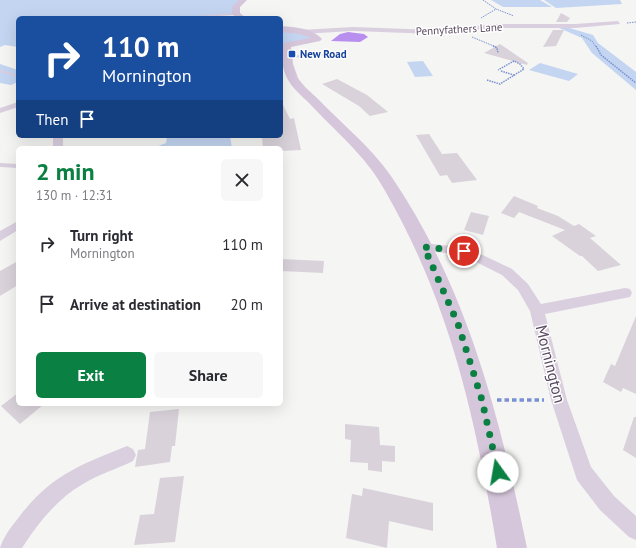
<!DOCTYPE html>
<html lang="en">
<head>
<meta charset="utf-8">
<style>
  :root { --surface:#fff; --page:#f7f7f7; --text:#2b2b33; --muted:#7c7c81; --accent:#0b8043 }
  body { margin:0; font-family:"PT Sans",sans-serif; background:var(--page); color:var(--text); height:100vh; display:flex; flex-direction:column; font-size:15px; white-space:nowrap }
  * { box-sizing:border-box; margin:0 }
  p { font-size:13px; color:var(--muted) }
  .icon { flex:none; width:22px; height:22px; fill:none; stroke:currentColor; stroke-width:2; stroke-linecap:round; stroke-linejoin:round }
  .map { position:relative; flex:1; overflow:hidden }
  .details { position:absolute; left:16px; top:146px; width:267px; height:260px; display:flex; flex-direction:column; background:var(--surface); border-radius:6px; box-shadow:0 4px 16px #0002 }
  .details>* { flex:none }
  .guide { position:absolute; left:16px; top:16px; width:267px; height:122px; border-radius:6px; box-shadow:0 4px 16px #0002; background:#1a4fa0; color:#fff; overflow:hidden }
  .pin { position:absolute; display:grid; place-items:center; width:34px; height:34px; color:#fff; margin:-17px; border:2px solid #fff; border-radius:50%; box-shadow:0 1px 4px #0007 }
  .me { position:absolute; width:44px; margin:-22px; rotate:347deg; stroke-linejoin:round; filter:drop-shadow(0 0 3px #0008) }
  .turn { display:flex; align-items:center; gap:14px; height:84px; padding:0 20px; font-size:18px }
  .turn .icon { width:52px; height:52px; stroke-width:2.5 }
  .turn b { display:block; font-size:28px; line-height:34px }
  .then { display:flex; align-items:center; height:38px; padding:0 20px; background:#0003; gap:8px; font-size:15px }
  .round { display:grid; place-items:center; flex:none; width:42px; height:42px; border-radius:6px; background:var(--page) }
  .overview { display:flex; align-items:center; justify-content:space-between; height:68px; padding:0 20px }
  h1 { font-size:24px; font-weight:800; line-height:30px; color:var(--accent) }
  .action { display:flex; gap:8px; margin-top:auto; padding:8px 20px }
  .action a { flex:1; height:46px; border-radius:6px; background:var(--accent); color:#fff; font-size:16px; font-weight:800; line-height:46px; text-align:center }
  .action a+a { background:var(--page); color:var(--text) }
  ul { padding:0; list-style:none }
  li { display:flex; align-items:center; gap:12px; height:60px; padding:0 20px }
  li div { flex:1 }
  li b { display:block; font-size:15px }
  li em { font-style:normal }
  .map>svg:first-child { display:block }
  .green { fill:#c3d5f1 }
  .water { fill:#b88fef }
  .building { fill:#d9d2da }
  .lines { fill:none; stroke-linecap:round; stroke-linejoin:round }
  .path-far2 { stroke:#7991d1; stroke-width:1; stroke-dasharray:1.5 1; stroke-linecap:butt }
  .path-far1 { stroke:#7991d1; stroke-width:1.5; stroke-dasharray:1.5 1; stroke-linecap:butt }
  .path { stroke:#7991d1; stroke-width:3.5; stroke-dasharray:4.5 3; stroke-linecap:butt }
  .lane { fill:#dacfdf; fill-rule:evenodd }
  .street { fill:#dacfdf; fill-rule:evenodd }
  .secondary { fill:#d6c6db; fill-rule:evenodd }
  .route { stroke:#0b8043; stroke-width:7; stroke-dasharray:0 12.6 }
  .transit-dot { fill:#1a4fb4; stroke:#fff; stroke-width:1.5 }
  .labels { text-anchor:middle; stroke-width:3; stroke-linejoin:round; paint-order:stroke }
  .far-street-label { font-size:11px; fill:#5a4a61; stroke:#fff }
  .far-transit-label { font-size:11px; font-weight:bold; fill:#164399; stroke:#fff; text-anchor:start }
  .near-street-label { font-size:16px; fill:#5a4a61; stroke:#fff }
</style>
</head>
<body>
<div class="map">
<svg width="636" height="548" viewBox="0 0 636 548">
  <rect width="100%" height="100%" fill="#f5f5f3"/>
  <g class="green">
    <path d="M0 0H243L236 14 211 16 18 18V47L5 45 0 47Z"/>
    <path d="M491 0H540L552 7H503Z"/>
    <path d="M544 0H620L622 4 556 8Z"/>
    <path d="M557 27H566L593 35 598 43 636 72V90L592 53 582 38Z"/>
    <path d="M281 29 316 37 286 45 281 44Z"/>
    <path d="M423 61 433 76 415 77 407 62Z"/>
    <path d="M540 63 578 74 569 81 529 70Z"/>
    <path d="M0 64 18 70V82L11 85 0 83Z"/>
    <path d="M167 136H230L232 148H153L166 143Z"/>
  </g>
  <path class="water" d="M348 32 364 34 368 37 360 42 331 41 340 34Z"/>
  <g class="building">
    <path d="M561 13 570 18 567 22H556Z"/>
    <path d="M553 30H564L556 46 543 47Z"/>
    <path d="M500 44 528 63 527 65 484 53Z"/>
    <path d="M337 79 367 95 388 112 370 116 359 106 322 84Z"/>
    <path d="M281 101 290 119 294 118 301 150 281 151V148H263L262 137 281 136Z"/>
    <path d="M429 134 442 154 457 153 477 180 452 183 447 175 440 176 416 135Z"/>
    <path d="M514 196 538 206 537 208 558 216 574 226 579 224 596 236 590 238 621 265 598 271 582 256H580L552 236 565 230 519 212 514 218 501 213Z"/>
    <path d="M471 212 489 216 483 235 464 230Z"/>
    <path d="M281 259 324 261 323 273 281 271Z"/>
    <path d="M18 261V285L0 296V271Z"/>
    <path d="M636 316V394L623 388 621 392 603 382 611 364 615 366Z"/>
    <path d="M18 393V404H44L20 424 1 406Z"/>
    <path d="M179 409 175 446H172L170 462 135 467 138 450 145 449 150 412Z"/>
    <path d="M634 417H636V458L623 450Z"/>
    <path d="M345 424 379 427 380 445 395 446V462L382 461V472L368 470V463L350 462 351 440 345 439Z"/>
    <path d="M184 476 175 542 134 545 140 515 154 514 160 478Z"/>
    <path d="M363 488 433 503V531L389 521 387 548 346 538 352 494 362 496Z"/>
  </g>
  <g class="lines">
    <g class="path-far2">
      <path d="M483 0 496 9 514 16"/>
      <path d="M481 18 496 9"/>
      <path d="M627 23 636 22"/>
      <path d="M581 35 592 41 596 47"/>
      <path d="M472 37 496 47"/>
    </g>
    <g class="path-far1">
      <path d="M493 46 497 48 498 53"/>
      <path d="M596 46 601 55 636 83"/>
      <path d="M501 71 514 75"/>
      <path d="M487 80 500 84 524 69 520 64 514 61 498 70"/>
    </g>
    <path class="path" d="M497 400H544"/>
    <g class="lane">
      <path d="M236 13 237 15 183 18 185 17Z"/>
      <path d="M342 53 343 55 286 58 284 57 286 56Z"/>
      <path d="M0 70 18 75V77L0 72Z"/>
      <path d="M0 163 18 164V168L0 167Z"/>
    </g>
    <g class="street">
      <path d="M618 21 620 24 575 28H495L435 34 353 31 301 34 298 32 301 30 353 27 435 30 495 24H575Z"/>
      <path d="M18 102V107L0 113V108Z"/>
      <rect x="53" y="136" width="10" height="12"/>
      <path d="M18 221V230L0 241V231Z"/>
      <path d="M424 243 468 248 512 269 528 284 541 304 625 288 630 289 632 293 630 297 545 314 567 400 591 467 614 496 636 516V540L629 537 600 510 577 480 551 400 530 311 518 290 502 275 462 255 420 250 418 247 420 244Z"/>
      <path d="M127 446 133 449 136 455 133 461C117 469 99 474 83 484 57 499 38 523 22 548H0C3 537 12 526 19 517 51 475 80 465 127 446Z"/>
    </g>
    <g class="secondary">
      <path d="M239 0H247L240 7V13L246 18H237L232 14V7Z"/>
      <path d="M281 26C295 27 312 28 322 39L320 41 291 47 293 64 298 78C303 86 312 93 319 100 343 125 371 147 391 176 467 287 500 418 527 548H497C475 417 451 305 384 189 366 156 334 130 309 103 301 95 292 88 287 78 282 67 281 56 281 45L283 43 310 38 300 34 281 32Z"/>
    </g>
  </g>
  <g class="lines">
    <path class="route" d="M464 251 424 247 458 324 482 400 498 472"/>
  </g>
  <rect class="transit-dot" x="288" y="50" width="8" height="8" rx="2"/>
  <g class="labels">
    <g class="far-street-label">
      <text transform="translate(459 29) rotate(-3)" y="4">Pennyfathers Lane</text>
    </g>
    <g class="far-transit-label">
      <text x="300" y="58">New Road</text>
    </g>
    <g class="near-street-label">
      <text transform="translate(551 364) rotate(76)" y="6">Mornington</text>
    </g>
  </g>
</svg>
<div class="pin" style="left:464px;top:251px;background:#d93025"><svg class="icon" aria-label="arrive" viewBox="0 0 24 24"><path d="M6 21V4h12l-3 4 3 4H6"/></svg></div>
<svg class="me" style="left:498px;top:472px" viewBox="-20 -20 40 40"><circle r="19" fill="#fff"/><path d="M0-13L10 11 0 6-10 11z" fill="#0b8043"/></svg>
<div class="guide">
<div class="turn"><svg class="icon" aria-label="right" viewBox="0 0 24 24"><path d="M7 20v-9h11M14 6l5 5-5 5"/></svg><div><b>110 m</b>Mornington</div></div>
<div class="then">Then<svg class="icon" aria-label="arrive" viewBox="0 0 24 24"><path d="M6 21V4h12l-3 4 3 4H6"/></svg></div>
</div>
<section class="details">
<div class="overview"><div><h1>2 min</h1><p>130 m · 12:31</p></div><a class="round"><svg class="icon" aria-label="close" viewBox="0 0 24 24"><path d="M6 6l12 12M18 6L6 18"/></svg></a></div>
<ul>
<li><svg class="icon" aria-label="right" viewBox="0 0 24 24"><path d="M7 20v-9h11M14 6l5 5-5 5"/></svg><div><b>Turn right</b><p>Mornington</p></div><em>110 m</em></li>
<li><svg class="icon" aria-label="arrive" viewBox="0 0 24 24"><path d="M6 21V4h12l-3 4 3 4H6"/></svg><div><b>Arrive at destination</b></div><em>20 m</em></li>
</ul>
<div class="action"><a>Exit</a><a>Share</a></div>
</section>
</div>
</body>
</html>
